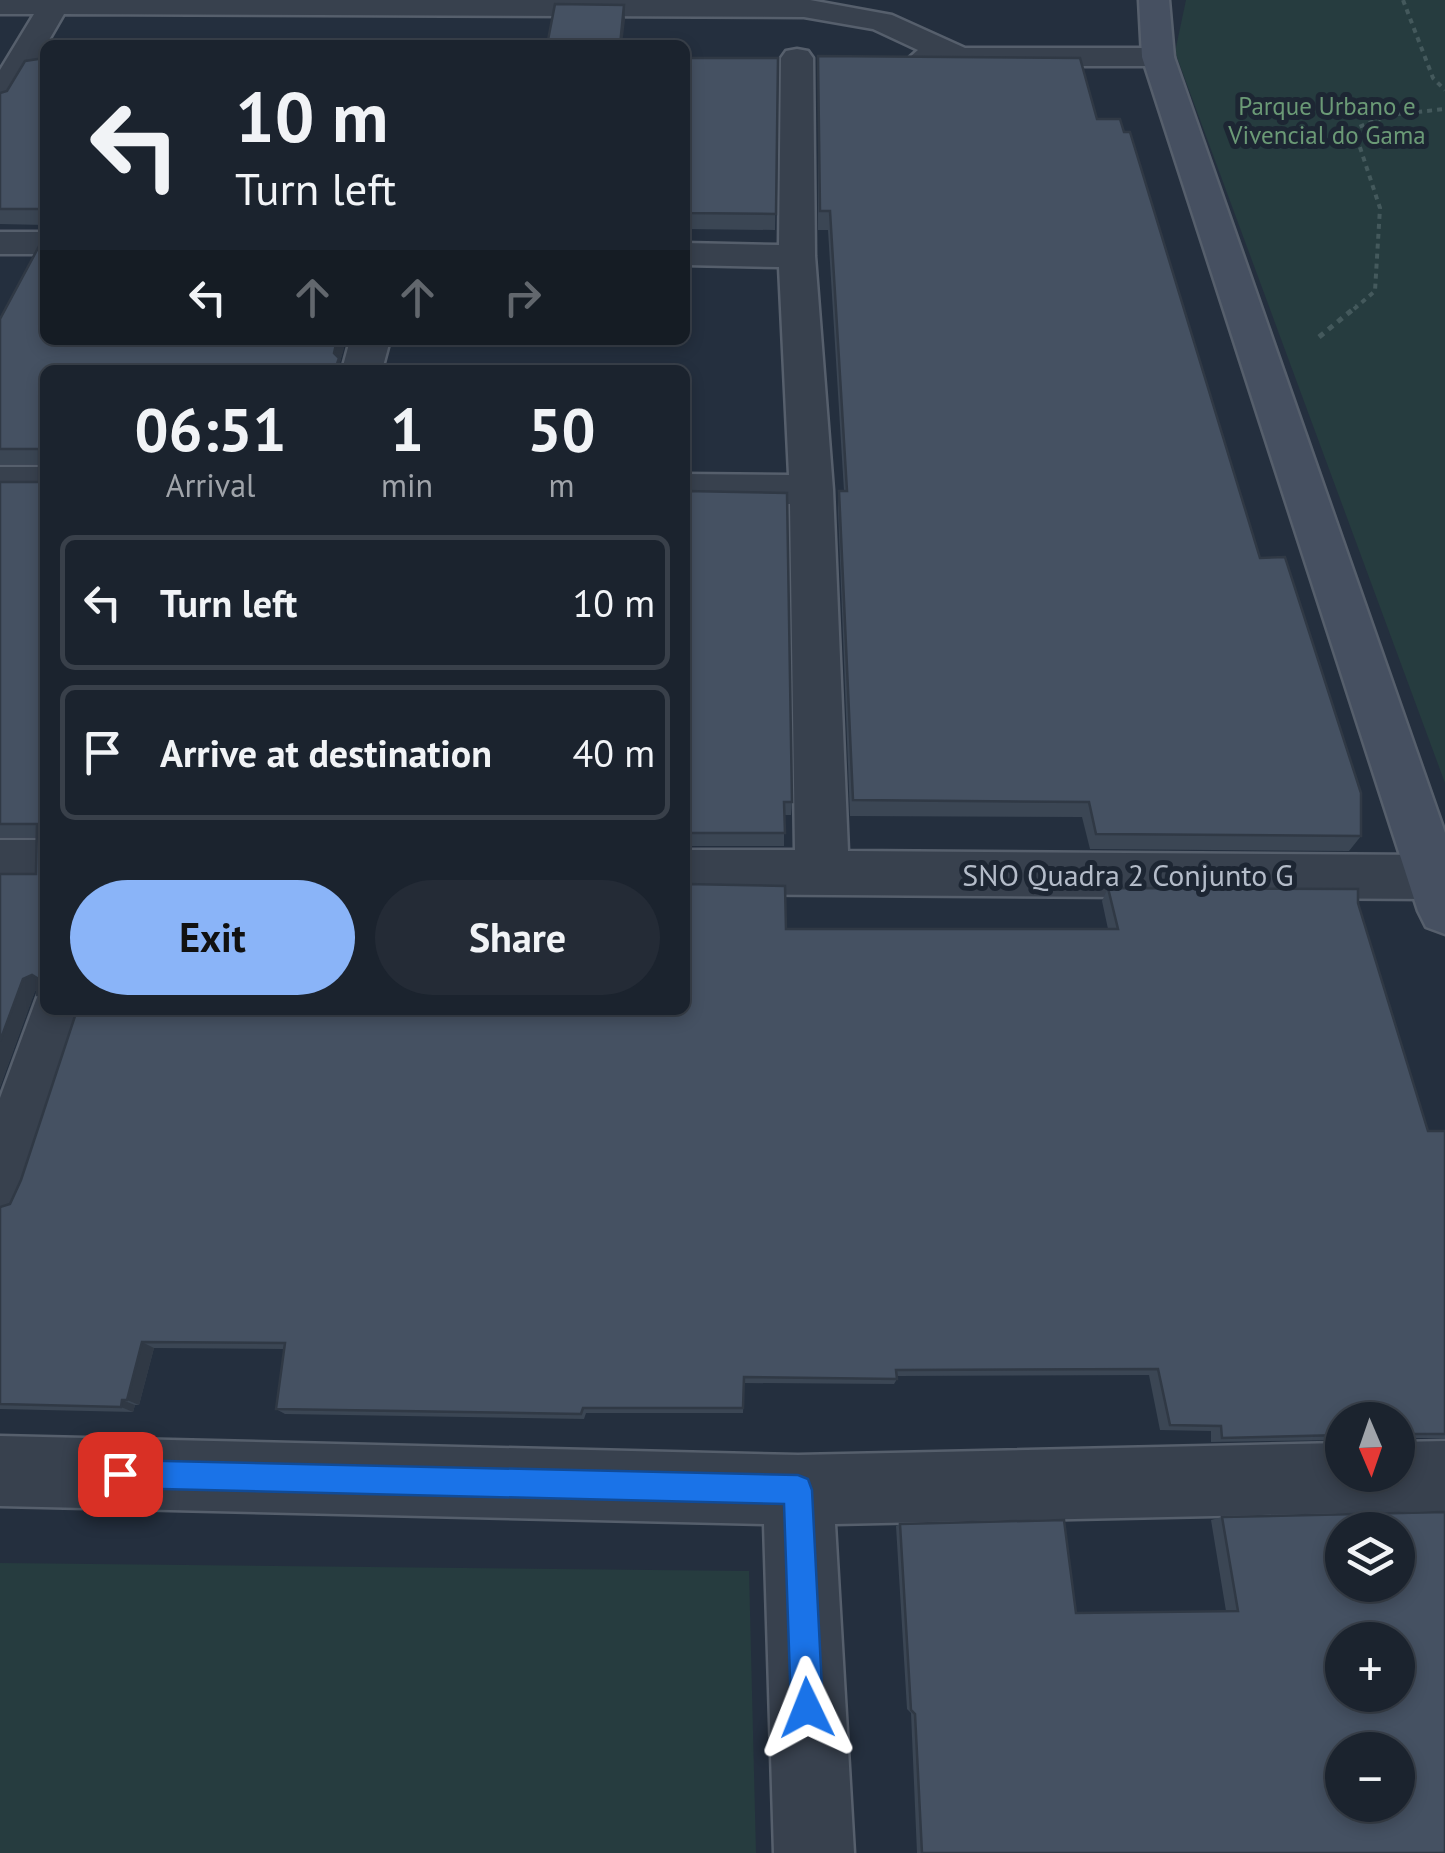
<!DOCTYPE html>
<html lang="en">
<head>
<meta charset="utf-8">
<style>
  :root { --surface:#1b232e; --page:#242b36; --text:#f1f3f6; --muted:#a0a4aa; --line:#39404a; --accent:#8ab4f8 }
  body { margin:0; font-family:"PT Sans",sans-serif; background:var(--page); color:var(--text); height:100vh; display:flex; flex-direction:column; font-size:38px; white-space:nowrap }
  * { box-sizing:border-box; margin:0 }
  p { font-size:32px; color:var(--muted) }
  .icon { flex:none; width:55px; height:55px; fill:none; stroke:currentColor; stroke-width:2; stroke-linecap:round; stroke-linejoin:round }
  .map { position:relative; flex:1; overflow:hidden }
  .drawer { position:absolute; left:40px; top:365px; width:650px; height:650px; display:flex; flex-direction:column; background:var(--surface); border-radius:15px; box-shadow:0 5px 15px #0003,0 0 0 2px var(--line) }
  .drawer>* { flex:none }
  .hud { position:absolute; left:40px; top:40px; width:650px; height:305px; border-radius:15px; box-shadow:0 5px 15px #0003,0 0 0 2px var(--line); background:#1b232e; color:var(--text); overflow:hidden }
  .needle { width:65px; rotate:178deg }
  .buttons { position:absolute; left:1325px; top:1402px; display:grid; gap:20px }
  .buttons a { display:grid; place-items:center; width:90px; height:90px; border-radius:50%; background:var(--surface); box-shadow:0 5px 15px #0003,0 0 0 2px var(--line); font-size:50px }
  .pin { position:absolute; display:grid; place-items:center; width:85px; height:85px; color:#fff; margin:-42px; border-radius:20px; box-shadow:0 5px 15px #0006 }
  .me { position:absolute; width:110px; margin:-55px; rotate:358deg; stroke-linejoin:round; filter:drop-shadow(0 0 8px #0008) }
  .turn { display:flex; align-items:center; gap:35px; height:210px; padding:0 30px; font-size:45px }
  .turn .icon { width:130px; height:130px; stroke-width:2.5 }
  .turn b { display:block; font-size:70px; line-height:85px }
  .lanes { display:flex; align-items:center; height:95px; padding:0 30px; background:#0003; justify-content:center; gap:50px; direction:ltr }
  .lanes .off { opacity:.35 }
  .eta { display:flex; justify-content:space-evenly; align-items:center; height:170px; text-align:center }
  .eta b { font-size:60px; font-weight:700; line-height:70px }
  .primary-button { display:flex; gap:20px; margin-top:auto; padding:20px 30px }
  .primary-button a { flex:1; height:115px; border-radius:60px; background:var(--accent); color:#111; font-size:40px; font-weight:700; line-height:115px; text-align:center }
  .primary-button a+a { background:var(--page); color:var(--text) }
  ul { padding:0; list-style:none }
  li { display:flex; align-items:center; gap:30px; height:135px; margin:0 20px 15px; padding:0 10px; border:5px solid var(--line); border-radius:15px }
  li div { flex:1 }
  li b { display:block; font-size:38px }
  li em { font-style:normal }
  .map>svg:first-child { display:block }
  .green { fill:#263c3f }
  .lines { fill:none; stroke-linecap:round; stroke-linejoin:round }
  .street-casing { stroke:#565f6c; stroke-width:5 }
  .secondary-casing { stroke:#565f6c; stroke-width:5 }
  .path-far1 { stroke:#44595c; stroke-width:4; stroke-dasharray:5 5; stroke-linecap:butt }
  .path { stroke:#44595c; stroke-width:5; stroke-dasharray:6 6; stroke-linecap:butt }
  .street { fill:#38414e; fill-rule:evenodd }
  .secondary { fill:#465061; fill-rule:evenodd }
  .wall { fill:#3b4654 }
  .shaded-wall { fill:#303945 }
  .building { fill:#455162; stroke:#303945; stroke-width:2.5; fill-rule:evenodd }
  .route { fill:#1a73e8; stroke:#114b97; stroke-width:2.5 }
  .labels { text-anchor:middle; stroke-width:10; stroke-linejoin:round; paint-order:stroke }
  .far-park-label { font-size:25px; fill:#6b9a76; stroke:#1d2633 }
  .street-label { font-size:30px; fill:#b4bcc9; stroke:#1d2633 }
</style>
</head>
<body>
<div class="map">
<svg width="1445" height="1853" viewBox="0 0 1445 1853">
  <rect width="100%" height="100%" fill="#242f3e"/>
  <g class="green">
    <path d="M1186 0H1445V783L1175 52Z"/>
    <path d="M0 1563 749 1571 756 1853H0Z"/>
  </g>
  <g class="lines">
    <defs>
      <g id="street">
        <path d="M0 0H810L892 15 965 48H1158L1169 50 1174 57 1169 64 1158 66H926L915 64 910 57 918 50 873 29 804 17 64 14 16 97 11 104 0 107V70L34 14H0Z"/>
        <path d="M797 49 808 51 813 58 815 256 833 490 848 851 1433 855 1445 859V895L1433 899 685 894V850H795L790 504 685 502V474L789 475 779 267 685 265V243L779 245 781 58 786 51Z"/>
        <rect x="0" y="232" width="45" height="22"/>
        <path d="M350 340H390L382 370H342Z"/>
        <rect x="0" y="467" width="45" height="28"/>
        <rect x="0" y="840" width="45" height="44"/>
        <path d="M45 990V1010H88L31 1188 22 1209 0 1218V1098L39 992Z"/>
        <path d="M0 1436 798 1455 1342 1443V1475H1398V1442L1445 1441V1511L835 1524 854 1853H774L764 1524 0 1506Z"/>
      </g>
      <path id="secondary" d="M1139 0H1169L1174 57 1445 833V934L1426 927 1418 911 1142 57Z"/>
    </defs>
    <use href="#street" class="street-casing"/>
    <use href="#secondary" class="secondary-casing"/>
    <g class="path-far1">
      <path d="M1403 0 1433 78 1445 90"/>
      <path d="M1354 309 1375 291 1380 208 1354 129 1389 115 1445 109"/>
    </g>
    <path class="path" d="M1319 337 1357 306"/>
    <use href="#street" class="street"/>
    <use href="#secondary" class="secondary"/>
  </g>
  <g class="wall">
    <path d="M818 56 1097 119 1361 836 1349 851 1090 849 1082 817 850 816 838 509 839 491H844L828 230H818Z"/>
    <path d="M45 58V225L0 224V93L7 91Z"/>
    <path d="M685 58H778L775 230 685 229Z"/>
    <path d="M0 319 45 340H346L340 362 342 370H45V1003L37 995V990L35 991 0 1087V874H36L37 837H0V482H39V464H0Z"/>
    <path d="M685 491 792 802 791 815H784V846H685Z"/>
    <path d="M1108 888 1358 903 1428 1131H1445V1438H1409V1467L1398 1470V1420H1342V1440L1211 1442V1431L1160 1430 1149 1375 897 1376V1379L894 1384 744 1383 743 1413H586L584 1419 285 1414 276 1409 284 1349 154 1348 139 1405H135L133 1412 0 1409V1207L786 929H1108L1102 901Z"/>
    <path d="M1222 1517 1445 1853H917L911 1713 907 1709 896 1526 900 1524 1076 1613 1226 1611 1211 1520Z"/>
  </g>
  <g class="shaded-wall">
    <path d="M624 5 625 20 622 45H620Z"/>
    <path d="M337 340H346L340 362 342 370H335L334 353Z"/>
    <path d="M32 975 44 986 35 991 0 1087V1041L23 979Z"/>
    <path d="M142 1342 154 1348 139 1405 127 1400Z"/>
    <path d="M122 1400 135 1405 133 1412 121 1407Z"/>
  </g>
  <g class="building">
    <path d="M555 4 624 5 620 45H547Z"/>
    <path d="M818 56 1080 58 1097 119H1120L1124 132H1130L1260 558 1285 557 1361 793V836L1096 834 1089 802 853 800 839 491H847L830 211H820Z"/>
    <path d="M45 58V209H0V93L7 91 25 61Z"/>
    <path d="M685 58H778L776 214 685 213Z"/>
    <path d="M45 235V340H337L334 353 339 358 335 370H45V995H37V978L32 975 23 979 0 1041V874H36L37 824H0V482H39V449H0V319Z"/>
    <path d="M685 491 787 493 792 802H784L785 833H685Z"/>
    <path d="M685 884 785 886 786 929H1118L1108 888 1358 889V903L1428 1131H1445V1434H1412L1409 1437V1467H1398V1420H1342V1435L1222 1438 1221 1426 1170 1425 1158 1369 896 1370 897 1379 744 1377 743 1408H583L581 1414 276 1409 285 1343 142 1342 127 1400H122L121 1407 0 1404V1207L10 1204 21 1180 77 1010H685Z"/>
    <path d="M1445 1512V1853H922L915 1714 911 1710 900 1524 1064 1520 1076 1613 1238 1611 1222 1517ZM1342 1530H1398V1585H1342ZM1342 1640H1398V1695H1342ZM1342 1750H1398V1805H1342Z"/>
  </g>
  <path class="route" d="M120 1460 798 1475 808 1479 812 1490 823 1708 818 1719 807 1723 796 1719 791 1708 784 1504 120 1488 110 1484 105 1474 110 1464Z"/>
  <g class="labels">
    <g class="far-park-label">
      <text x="1327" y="115">Parque Urbano e<tspan x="1327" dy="29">Vivencial do Gama</tspan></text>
    </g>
    <g class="street-label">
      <text x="1128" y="886">SNO Quadra 2 Conjunto G</text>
    </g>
  </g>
</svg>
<div class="buttons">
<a><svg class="needle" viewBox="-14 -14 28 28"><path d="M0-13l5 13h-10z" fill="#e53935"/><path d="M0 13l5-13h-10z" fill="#a0a4aa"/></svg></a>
<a><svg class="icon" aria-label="layers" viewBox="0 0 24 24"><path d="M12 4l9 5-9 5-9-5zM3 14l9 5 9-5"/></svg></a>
<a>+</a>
<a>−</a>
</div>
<div class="pin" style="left:120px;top:1474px;background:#d93025"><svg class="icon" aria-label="arrive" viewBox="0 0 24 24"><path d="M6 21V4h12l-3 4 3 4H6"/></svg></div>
<svg class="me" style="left:807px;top:1708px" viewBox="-20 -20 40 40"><path d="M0-17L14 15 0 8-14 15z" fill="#1a73e8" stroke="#fff" stroke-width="4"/></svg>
<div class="hud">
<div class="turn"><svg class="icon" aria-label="left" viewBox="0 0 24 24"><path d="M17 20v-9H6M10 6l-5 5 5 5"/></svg><div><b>10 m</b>Turn left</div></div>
<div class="lanes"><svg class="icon" aria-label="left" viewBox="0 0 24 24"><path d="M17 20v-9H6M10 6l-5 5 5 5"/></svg><svg class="icon off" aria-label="ahead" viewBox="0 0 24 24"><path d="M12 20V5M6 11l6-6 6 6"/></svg><svg class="icon off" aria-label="ahead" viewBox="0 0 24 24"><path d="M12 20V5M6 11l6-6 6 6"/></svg><svg class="icon off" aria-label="right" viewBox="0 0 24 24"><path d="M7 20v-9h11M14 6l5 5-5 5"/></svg></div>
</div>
<section class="drawer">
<div class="eta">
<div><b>06:51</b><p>Arrival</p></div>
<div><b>1</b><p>min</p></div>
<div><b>50</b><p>m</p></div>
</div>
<ul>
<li><svg class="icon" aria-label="left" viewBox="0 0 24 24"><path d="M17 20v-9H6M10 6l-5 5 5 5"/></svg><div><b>Turn left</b></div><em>10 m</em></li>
<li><svg class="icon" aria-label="arrive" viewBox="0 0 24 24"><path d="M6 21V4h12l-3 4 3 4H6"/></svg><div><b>Arrive at destination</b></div><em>40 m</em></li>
</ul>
<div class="primary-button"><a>Exit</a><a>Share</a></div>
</section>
</div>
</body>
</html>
